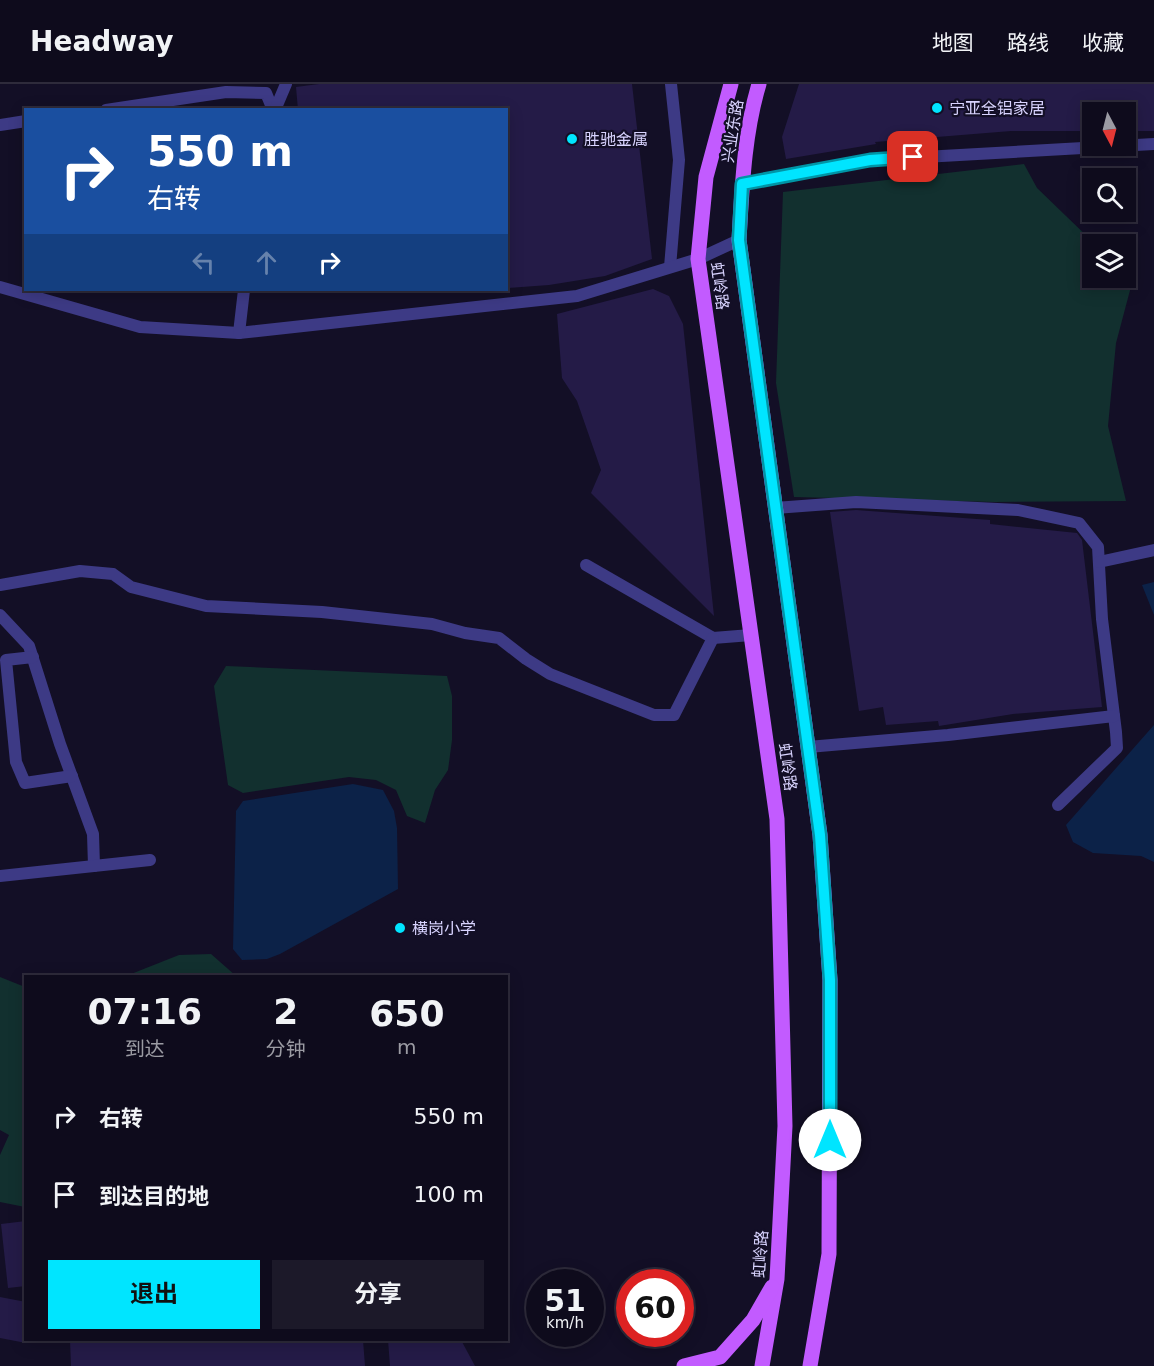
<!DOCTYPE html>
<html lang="zh">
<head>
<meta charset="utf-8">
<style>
  :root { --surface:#0e0b1c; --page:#1c1929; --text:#f1f3f6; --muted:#9b9ba3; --line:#2e2b3b; --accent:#00e5ff }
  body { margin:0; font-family:"DejaVu Sans","Noto Sans SC",sans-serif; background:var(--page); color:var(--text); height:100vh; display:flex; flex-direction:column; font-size:22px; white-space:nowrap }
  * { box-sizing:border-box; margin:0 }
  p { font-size:20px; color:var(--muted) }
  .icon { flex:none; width:33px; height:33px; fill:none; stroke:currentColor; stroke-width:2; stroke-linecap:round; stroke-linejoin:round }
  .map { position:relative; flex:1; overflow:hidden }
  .details { position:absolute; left:24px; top:891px; width:484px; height:366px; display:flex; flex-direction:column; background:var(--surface); border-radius:0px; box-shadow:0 3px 15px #0003,0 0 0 2px var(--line) }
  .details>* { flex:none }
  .guide { position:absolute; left:24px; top:24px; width:484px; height:183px; border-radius:0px; box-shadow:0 3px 15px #0003,0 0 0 2px var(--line); background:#1a4fa0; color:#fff; overflow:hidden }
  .needle { width:39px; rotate:173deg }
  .fabs { position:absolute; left:1082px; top:18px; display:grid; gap:12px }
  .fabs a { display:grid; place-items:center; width:54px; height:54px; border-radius:0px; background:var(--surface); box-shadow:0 3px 15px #0003,0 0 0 2px var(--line); font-size:30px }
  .speed { position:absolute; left:526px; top:1185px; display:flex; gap:12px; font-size:30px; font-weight:700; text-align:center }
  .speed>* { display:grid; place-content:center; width:78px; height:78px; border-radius:50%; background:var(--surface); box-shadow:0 3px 15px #0003,0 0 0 2px var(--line); line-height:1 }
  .speed small { font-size:15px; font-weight:400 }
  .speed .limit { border:9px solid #d22; background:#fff; color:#111 }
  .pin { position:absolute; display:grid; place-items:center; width:51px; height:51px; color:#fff; margin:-26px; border-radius:12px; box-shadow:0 3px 9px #0006 }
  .me { position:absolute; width:66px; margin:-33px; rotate:0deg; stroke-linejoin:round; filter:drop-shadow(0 0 4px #0008) }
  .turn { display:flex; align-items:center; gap:21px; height:126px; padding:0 24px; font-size:27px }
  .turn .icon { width:78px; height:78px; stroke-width:2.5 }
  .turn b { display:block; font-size:42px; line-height:51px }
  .lanes { display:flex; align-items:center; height:57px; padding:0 24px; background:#0003; justify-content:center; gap:30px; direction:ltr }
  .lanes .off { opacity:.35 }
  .eta { display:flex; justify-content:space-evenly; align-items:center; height:102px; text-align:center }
  .eta b { font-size:36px; font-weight:700; line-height:42px }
  .button { display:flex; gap:12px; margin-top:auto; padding:12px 24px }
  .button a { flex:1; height:69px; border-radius:0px; background:var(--accent); color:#111; font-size:24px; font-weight:700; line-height:69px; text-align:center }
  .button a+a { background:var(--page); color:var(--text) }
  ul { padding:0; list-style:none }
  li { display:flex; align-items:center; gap:18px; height:78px; padding:0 24px }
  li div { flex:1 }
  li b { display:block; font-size:22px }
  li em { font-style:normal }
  header { display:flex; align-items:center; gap:36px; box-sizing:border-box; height:84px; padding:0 30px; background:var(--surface); border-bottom:2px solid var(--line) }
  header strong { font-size:28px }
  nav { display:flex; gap:33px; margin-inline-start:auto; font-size:21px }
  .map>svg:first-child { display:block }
  .green { fill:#12302f }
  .water { fill:#0c2248 }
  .building { fill:#241b47 }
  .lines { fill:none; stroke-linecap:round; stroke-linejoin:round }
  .minor { stroke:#3d3a85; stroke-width:12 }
  .major { stroke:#c25bff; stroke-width:15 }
  .route-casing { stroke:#0095a6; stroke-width:15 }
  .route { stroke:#00e5ff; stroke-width:10 }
  .poi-dot { fill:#00e5ff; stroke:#130f26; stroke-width:2 }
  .labels { text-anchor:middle; stroke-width:4.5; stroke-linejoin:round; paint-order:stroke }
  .poi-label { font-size:16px; fill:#d9d4ff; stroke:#130f26; text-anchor:start }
  .street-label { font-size:16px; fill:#d9d4ff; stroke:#130f26 }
</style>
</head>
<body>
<header>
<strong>Headway</strong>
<nav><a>地图</a><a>路线</a><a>收藏</a></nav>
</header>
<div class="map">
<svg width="1154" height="1282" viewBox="0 0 1154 1282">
  <rect width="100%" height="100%" fill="#130f26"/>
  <g class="green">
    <path d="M1024 80 1037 104 1095 160H1092V194H1125V187L1133 195 1116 259 1108 342 1126 417 995 418 794 413 776 299 783 108Z"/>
    <path d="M226 582 447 592 452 612V656L448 686 435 706 425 739 407 732 396 706 376 696 349 693 243 709 228 701 214 602Z"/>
    <path d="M211 870 236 892H126L179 871Z"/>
    <path d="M0 893 25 903V1123L0 1118V1071L9 1051 0 1046Z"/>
  </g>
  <g class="water">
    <path d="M1154 498V531L1142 501Z"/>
    <path d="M1154 641V778L1141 772 1093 769 1073 758 1066 741Z"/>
    <path d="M353 700 383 706 394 727 397 744 398 805 280 870 267 875 242 876 233 865 236 727 243 717Z"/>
  </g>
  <g class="building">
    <path d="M319 0H632L652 175 605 192 549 201 507 204V26H298L296 3Z"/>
    <path d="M799 0H1154V47H1125V28H1092V47H1011L875 58 876 60 786 75 782 53Z"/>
    <path d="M653 205 669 212 683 240 714 532 591 409 601 386 577 317 562 294 557 230Z"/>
    <path d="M856 426 990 436V440L1077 449 1082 456 1102 623 1013 630 939 642 938 637 886 641 883 623 859 627 830 428Z"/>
    <path d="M26 1137V1202L8 1204 1 1140Z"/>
    <path d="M0 1213 26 1218V1259L0 1254Z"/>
    <path d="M70 1256H363L365 1282H71Z"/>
    <path d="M388 1256H461L475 1282H390Z"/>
  </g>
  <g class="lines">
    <g class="minor">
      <path d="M106 26 226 8 266 9 273 26"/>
      <path d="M275 26 286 0"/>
      <path d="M0 41 26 37"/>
      <path d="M742 100 870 76 1154 60"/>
      <path d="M670 183 679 76 671 0"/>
      <path d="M0 203 140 243 239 249 577 212 698 175 739 156"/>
      <path d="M239 249 244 206"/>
      <path d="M775 424 856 418 1018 426 1079 439 1098 463 1102 535 1116 648 1117 664 1058 721"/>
      <path d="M1099 478 1154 466"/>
      <path d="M586 481 713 554 751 551"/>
      <path d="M0 501 80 487 113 490 131 503 206 522 322 528 432 540 465 549 499 554 526 575 550 590 654 631H674L713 554"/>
      <path d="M0 531 29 562 60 660 93 750 94 782"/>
      <path d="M33 573 6 576 16 678 25 699 72 692"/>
      <path d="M808 663 948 651 1114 632"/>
      <path d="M0 792 150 776"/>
    </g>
    <g class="major">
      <path d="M731 0 706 93 698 175 777 735 785 1042 777 1195 762 1282"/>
      <path d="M759 0C744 50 742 104 739 156L820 751 830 896 829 1170 810 1282"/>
      <path d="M684 1282 720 1273 753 1236 772 1203"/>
    </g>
  </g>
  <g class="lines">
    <defs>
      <path id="route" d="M830 1056V896L820 751 739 156 742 100 870 76 913 73"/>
    </defs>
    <use href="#route" class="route-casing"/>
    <use href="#route" class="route"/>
  </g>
  <g class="poi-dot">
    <circle cx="937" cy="24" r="6"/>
    <circle cx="572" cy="55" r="6"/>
    <circle cx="400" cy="844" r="6"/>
  </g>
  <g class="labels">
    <g class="poi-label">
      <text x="949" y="30">宁亚全铝家居</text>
      <text x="584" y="61">胜驰金属</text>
      <text x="412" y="850">横岗小学</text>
    </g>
    <g class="street-label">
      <text transform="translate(732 47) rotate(-81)" y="6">兴业东路</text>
      <text transform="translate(720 202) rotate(82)" y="6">虹岭路</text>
      <text transform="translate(788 683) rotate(82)" y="6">虹岭路</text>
      <text transform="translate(760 1170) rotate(-86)" y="6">虹岭路</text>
    </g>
  </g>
</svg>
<div class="fabs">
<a><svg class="needle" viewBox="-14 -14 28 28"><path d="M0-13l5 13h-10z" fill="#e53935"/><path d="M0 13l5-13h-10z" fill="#9b9ba3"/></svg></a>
<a><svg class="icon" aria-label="search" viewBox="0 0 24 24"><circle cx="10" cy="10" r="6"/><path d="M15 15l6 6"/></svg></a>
<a><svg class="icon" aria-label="layers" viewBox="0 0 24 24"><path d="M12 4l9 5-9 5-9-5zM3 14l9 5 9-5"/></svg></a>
</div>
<div class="speed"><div>51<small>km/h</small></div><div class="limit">60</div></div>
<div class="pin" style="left:913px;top:73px;background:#d93025"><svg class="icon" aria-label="arrive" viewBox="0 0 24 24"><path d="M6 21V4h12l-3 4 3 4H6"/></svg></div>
<svg class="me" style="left:830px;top:1056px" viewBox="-20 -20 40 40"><circle r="19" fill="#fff"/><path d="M0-13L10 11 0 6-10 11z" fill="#00e5ff"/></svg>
<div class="guide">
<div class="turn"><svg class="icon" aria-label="right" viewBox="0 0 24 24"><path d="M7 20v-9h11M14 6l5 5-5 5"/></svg><div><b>550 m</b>右转</div></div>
<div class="lanes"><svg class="icon off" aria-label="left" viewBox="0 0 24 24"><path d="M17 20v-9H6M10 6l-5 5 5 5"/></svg><svg class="icon off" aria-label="ahead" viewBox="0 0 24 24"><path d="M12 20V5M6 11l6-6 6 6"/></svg><svg class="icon" aria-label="right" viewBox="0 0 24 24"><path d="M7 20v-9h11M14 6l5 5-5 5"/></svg></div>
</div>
<section class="details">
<div class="eta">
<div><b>07:16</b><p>到达</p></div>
<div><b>2</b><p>分钟</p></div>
<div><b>650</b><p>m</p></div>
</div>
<ul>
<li><svg class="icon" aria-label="right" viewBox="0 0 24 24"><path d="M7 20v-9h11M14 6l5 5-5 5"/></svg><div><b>右转</b></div><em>550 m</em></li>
<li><svg class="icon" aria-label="arrive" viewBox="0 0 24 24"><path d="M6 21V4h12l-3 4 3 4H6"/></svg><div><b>到达目的地</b></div><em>100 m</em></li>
</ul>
<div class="button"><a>退出</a><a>分享</a></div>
</section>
</div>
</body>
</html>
